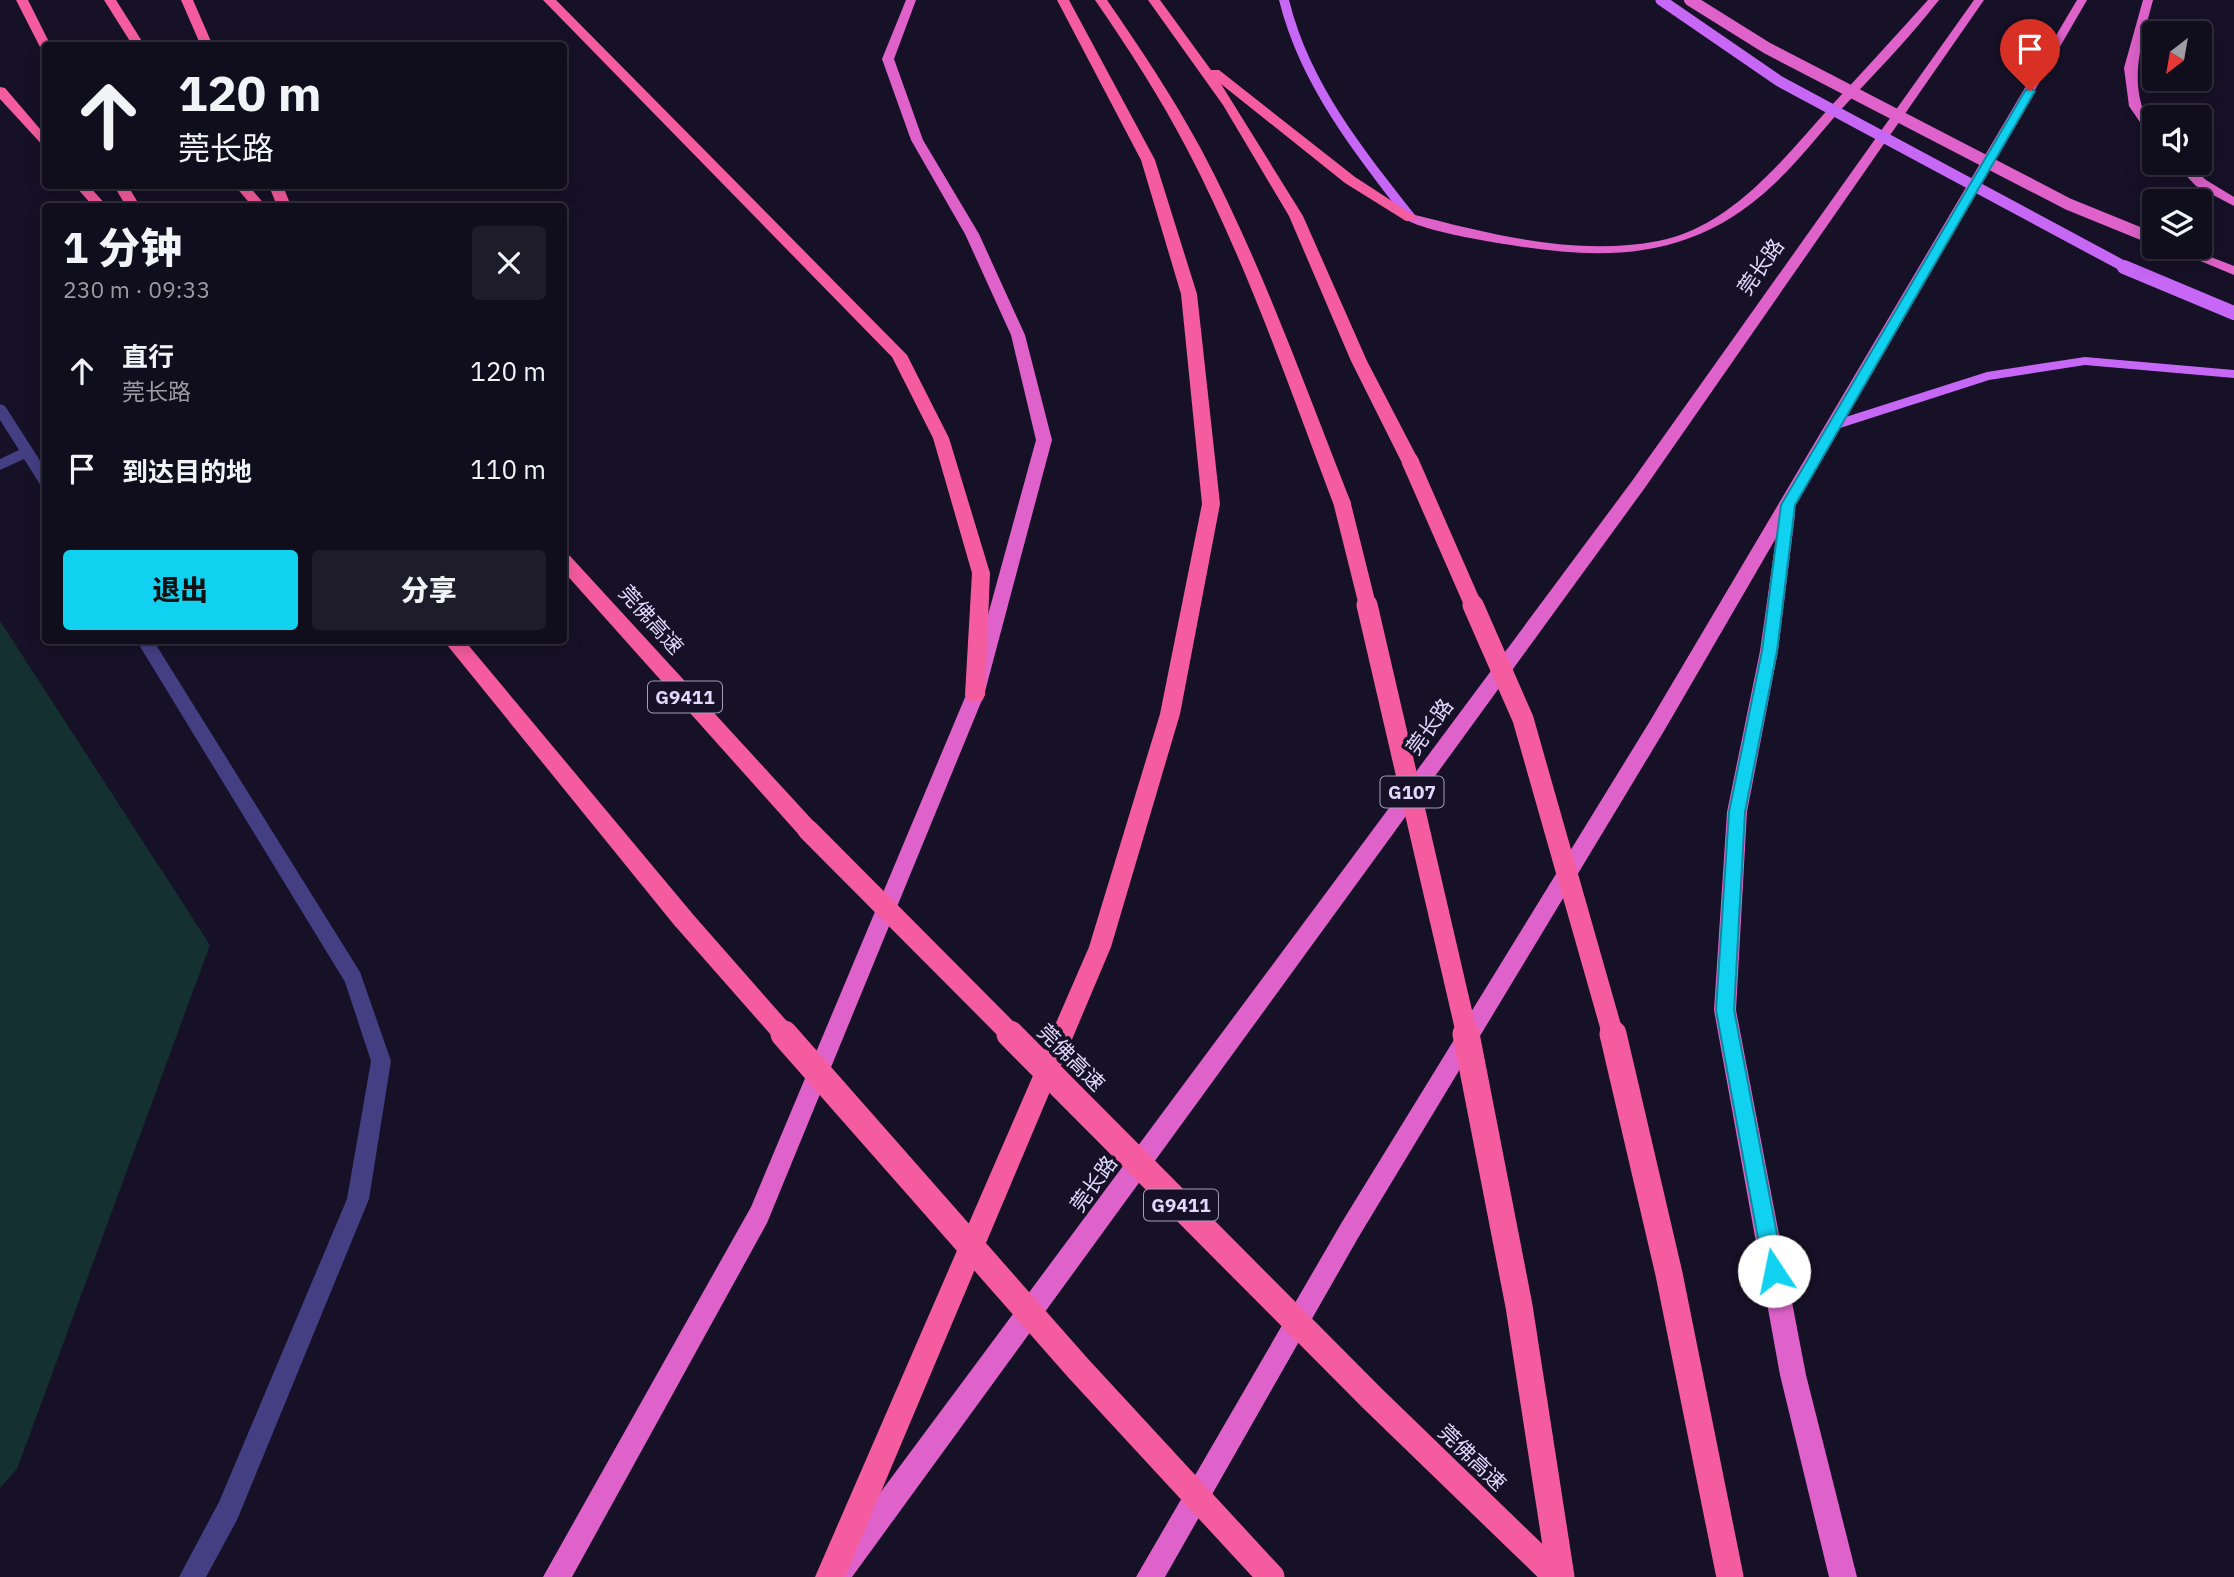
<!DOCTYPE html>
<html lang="zh">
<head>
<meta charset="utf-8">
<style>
  :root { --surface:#100d1d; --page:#1e1b2a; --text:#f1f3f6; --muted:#9c9ca4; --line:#302d3b; --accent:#11d1f1 }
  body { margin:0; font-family:"IBM Plex Sans","Noto Sans SC",sans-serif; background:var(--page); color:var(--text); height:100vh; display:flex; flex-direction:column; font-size:26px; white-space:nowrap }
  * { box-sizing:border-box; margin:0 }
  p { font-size:23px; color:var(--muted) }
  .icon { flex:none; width:38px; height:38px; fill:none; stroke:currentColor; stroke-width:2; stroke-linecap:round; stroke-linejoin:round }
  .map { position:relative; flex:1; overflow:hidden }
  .drawer { position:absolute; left:42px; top:203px; width:525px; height:441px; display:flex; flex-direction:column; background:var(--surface); border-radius:7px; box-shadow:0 4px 18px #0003,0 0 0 2px var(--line) }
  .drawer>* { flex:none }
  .hud { position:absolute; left:42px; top:42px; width:525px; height:147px; border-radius:7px; box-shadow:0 4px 18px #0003,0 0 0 2px var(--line); background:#100d1d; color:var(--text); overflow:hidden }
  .needle { width:46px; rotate:211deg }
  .buttons { position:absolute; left:2142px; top:21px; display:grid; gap:14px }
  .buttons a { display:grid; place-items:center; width:70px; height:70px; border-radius:7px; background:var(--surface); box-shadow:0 4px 18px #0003,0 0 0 2px var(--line); font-size:35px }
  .pin { position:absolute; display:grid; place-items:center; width:60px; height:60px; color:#fff; margin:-72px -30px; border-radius:50% 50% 50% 0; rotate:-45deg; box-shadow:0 0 7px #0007 }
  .pin .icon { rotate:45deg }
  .me { position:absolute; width:77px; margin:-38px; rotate:349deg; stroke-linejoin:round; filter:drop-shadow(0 0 5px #0008) }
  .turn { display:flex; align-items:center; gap:24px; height:147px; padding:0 21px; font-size:32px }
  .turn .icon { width:91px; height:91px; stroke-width:2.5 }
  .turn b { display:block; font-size:49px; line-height:60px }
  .round { display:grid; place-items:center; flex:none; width:74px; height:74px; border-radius:7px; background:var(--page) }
  .headline { display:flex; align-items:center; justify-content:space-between; height:119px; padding:0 21px }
  h1 { font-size:42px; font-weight:800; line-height:52px }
  .button { display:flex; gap:14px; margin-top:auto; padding:14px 21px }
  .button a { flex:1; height:80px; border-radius:7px; background:var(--accent); color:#111; font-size:28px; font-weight:800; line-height:80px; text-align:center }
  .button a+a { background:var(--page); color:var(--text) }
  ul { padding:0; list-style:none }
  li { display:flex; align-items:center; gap:21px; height:98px; padding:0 21px }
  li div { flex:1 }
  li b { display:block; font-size:26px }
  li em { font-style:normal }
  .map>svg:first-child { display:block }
  .green { fill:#153030 }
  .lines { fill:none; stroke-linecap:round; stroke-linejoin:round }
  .minor { fill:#443f83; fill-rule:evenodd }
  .primary { fill:#c667f6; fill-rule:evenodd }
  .trunk { fill:#de62ca; fill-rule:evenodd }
  .motorway { fill:#f55c9f; fill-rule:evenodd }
  .primary-bridge-far1 { stroke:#c667f6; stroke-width:11 }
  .primary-bridge { stroke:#c667f6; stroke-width:14 }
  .trunk-bridge { stroke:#de62ca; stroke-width:12 }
  .motorway-bridge-far2 { stroke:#f55c9f; stroke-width:17 }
  .motorway-bridge-far1 { stroke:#f55c9f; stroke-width:21 }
  .motorway-bridge { stroke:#f55c9f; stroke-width:27 }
  .route { fill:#11d1f1; stroke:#0b889d; stroke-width:2 }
  .labels { text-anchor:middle; stroke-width:7; stroke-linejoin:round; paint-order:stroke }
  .shield { fill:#161127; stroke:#a39dbd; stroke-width:2 }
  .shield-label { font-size:19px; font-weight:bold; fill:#dfd9fd }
  .street-label { font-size:21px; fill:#dfd9fd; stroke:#161127 }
</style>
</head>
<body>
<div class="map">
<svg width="2234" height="1577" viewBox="0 0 2234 1577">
  <rect width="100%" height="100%" fill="#161127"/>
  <path class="green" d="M0 621 210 945 17 1469 0 1488Z"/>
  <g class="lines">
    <g class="minor">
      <path d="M0 404 5 406 46 470V487L41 486 24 459 0 470V459L19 450 0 420Z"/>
      <path d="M136 640H153L360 972 391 1061 369 1199 237 1520 206 1577H179L219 1502 347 1199 371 1061 345 982Z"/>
    </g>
    <g class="primary">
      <path d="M1279 0H1289C1310 84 1363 149 1415 215V221H1407C1354 152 1300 85 1279 0Z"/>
      <path d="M2085 357 2234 370V378L2085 365 1989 380 1840 428H1830L1828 425 1830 422 1987 372Z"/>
    </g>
    <g class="trunk">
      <path d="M906 0H916L894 59 923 140 979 234 1025 335 1052 440 984 695 767 1223 572 1577H543L751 1207 966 695 1036 440 1011 335 965 234 911 140 882 59Z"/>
      <path d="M1928 0H1939C1908 40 1871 77 1837 114 1816 138 1796 164 1773 185 1696 258 1611 262 1511 245 1490 242 1418 230 1404 218L1411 214C1491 234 1575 257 1658 241 1732 227 1784 158 1831 106 1864 71 1896 35 1928 0Z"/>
      <path d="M1974 0H1984L1644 489 852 1577H821L825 1567 1632 481Z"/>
      <path d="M2077 0H2087L1792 510 1795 514 1778 651 1747 812 1736 1010 1806 1375 1857 1577H1829L1780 1375 1714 1010 1727 812 1760 651 1776 538 1664 731 1358 1238 1165 1577H1136L1342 1222 1650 721Z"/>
      <path d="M2143 0H2153C2144 35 2132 67 2141 103 2144 117 2155 122 2154 138L2150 137 2129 106 2124 68Z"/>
      <path d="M2174 163H2187L2206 180 2234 197V206L2196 186Z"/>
      <path d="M2167 247H2185L2234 266V275Z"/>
    </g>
    <g class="motorway">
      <path d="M16 0H28L51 46H46V51L40 47Z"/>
      <path d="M104 0H116L145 46H133Z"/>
      <path d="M181 0H193L213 46H201Z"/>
      <path d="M543 0H556L907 355 949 438 990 573 985 695 982 701H968L965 695 972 573 933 438 892 357Z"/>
      <path d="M1057 0H1069L1155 160 1197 294 1220 504 1180 714 1111 947 845 1577H815L1089 947 1160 714 1202 504 1181 294 1141 160Z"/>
      <path d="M1095 0H1107C1140 48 1173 97 1201 149 1261 262 1304 384 1351 503L1348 507H1336L1333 503C1288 384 1246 262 1187 149 1160 97 1128 48 1095 0Z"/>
      <path d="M1148 0H1160L1211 70H1219L1355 177 1418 218 1406 221 1345 183 1221 84 1303 216 1367 361 1419 461 1416 465 1410 467 1401 461 1351 361 1289 216 1223 105Z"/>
      <path d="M0 87 5 88 46 136V149L0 99Z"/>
      <path d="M75 186H89L107 206H93Z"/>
      <path d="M114 186H128L140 206H126Z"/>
      <path d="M235 186H249L266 206H252Z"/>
      <path d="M269 186H283L291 206H277Z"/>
      <path d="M564 554 570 556 816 824 819 830 816 836 808 839 800 836 564 572Z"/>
      <path d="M443 640H464L691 912 694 919 691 926 683 929 675 926Z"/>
    </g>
    <path class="primary-bridge-far1" d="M1661 0 1779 81 2127 268"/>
    <path class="primary-bridge" d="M2124 267 2234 313"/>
    <path class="trunk-bridge" d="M1690 0 1767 48 2068 204 2154 239"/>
    <g class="motorway-bridge-far2">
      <path d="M1410 461 1474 607"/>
      <path d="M1342 503 1368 607"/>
    </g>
    <g class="motorway-bridge-far1">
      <path d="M1367 605 1467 1035"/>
      <path d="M1473 605 1523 719 1613 1035"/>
      <path d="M808 830 1012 1035"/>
      <path d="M683 919 785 1035"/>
    </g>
    <g class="motorway-bridge">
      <path d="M784 1034 1078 1368 1271 1577"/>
      <path d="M1010 1034 1373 1399 1557 1577"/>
      <path d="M1466 1034 1519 1306 1561 1577"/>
      <path d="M1613 1034 1669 1274 1730 1577"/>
    </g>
  </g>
  <path class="route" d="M2030 88 2035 91 1795 505 1777 651 1745 812 1734 1010 1784 1271 1781 1278 1774 1281 1766 1278 1764 1271 1716 1010 1729 812 1762 651 1781 505 2025 91Z"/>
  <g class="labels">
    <g class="shield">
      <rect x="648" y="681.5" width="74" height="31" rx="5"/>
      <rect x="1380.5" y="776.5" width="63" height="31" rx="5"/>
      <rect x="1144" y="1189.5" width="74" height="31" rx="5"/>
    </g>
    <g class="shield-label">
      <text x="685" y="704">G9411</text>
      <text x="1412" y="799">G107</text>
      <text x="1181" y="1212">G9411</text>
    </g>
    <g class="street-label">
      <text transform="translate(1761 267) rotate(-55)" y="7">莞长路</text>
      <text transform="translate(651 620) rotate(48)" y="7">莞佛高速</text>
      <text transform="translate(1430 727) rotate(-54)" y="7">莞长路</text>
      <text transform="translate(1071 1058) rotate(45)" y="7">莞佛高速</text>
      <text transform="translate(1094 1184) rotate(-54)" y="7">莞长路</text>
      <text transform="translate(1472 1458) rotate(44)" y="7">莞佛高速</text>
    </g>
  </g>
</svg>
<div class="buttons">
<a><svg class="needle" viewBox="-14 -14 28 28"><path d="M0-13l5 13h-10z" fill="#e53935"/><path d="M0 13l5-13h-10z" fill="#9c9ca4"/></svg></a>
<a><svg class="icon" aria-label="sound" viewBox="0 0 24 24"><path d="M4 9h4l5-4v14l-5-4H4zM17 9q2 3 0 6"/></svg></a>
<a><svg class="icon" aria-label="layers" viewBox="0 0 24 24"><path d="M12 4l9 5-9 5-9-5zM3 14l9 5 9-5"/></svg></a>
</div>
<div class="pin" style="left:2030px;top:91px;background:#d93025"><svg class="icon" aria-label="arrive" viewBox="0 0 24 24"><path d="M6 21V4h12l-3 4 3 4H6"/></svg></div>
<svg class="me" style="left:1774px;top:1271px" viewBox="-20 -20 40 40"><circle r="19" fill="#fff"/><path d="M0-13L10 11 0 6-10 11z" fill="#11d1f1"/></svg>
<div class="hud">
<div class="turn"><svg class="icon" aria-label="ahead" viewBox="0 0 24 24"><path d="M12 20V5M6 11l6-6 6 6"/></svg><div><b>120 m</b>莞长路</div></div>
</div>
<section class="drawer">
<div class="headline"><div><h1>1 分钟</h1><p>230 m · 09:33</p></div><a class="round"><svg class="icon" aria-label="close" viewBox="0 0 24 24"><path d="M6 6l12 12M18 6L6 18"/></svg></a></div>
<ul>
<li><svg class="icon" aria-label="ahead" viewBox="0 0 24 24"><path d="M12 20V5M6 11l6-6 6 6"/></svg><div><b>直行</b><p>莞长路</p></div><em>120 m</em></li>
<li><svg class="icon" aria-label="arrive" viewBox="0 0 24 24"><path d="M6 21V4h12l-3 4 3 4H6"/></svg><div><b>到达目的地</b></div><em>110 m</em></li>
</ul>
<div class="button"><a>退出</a><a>分享</a></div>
</section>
</div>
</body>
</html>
